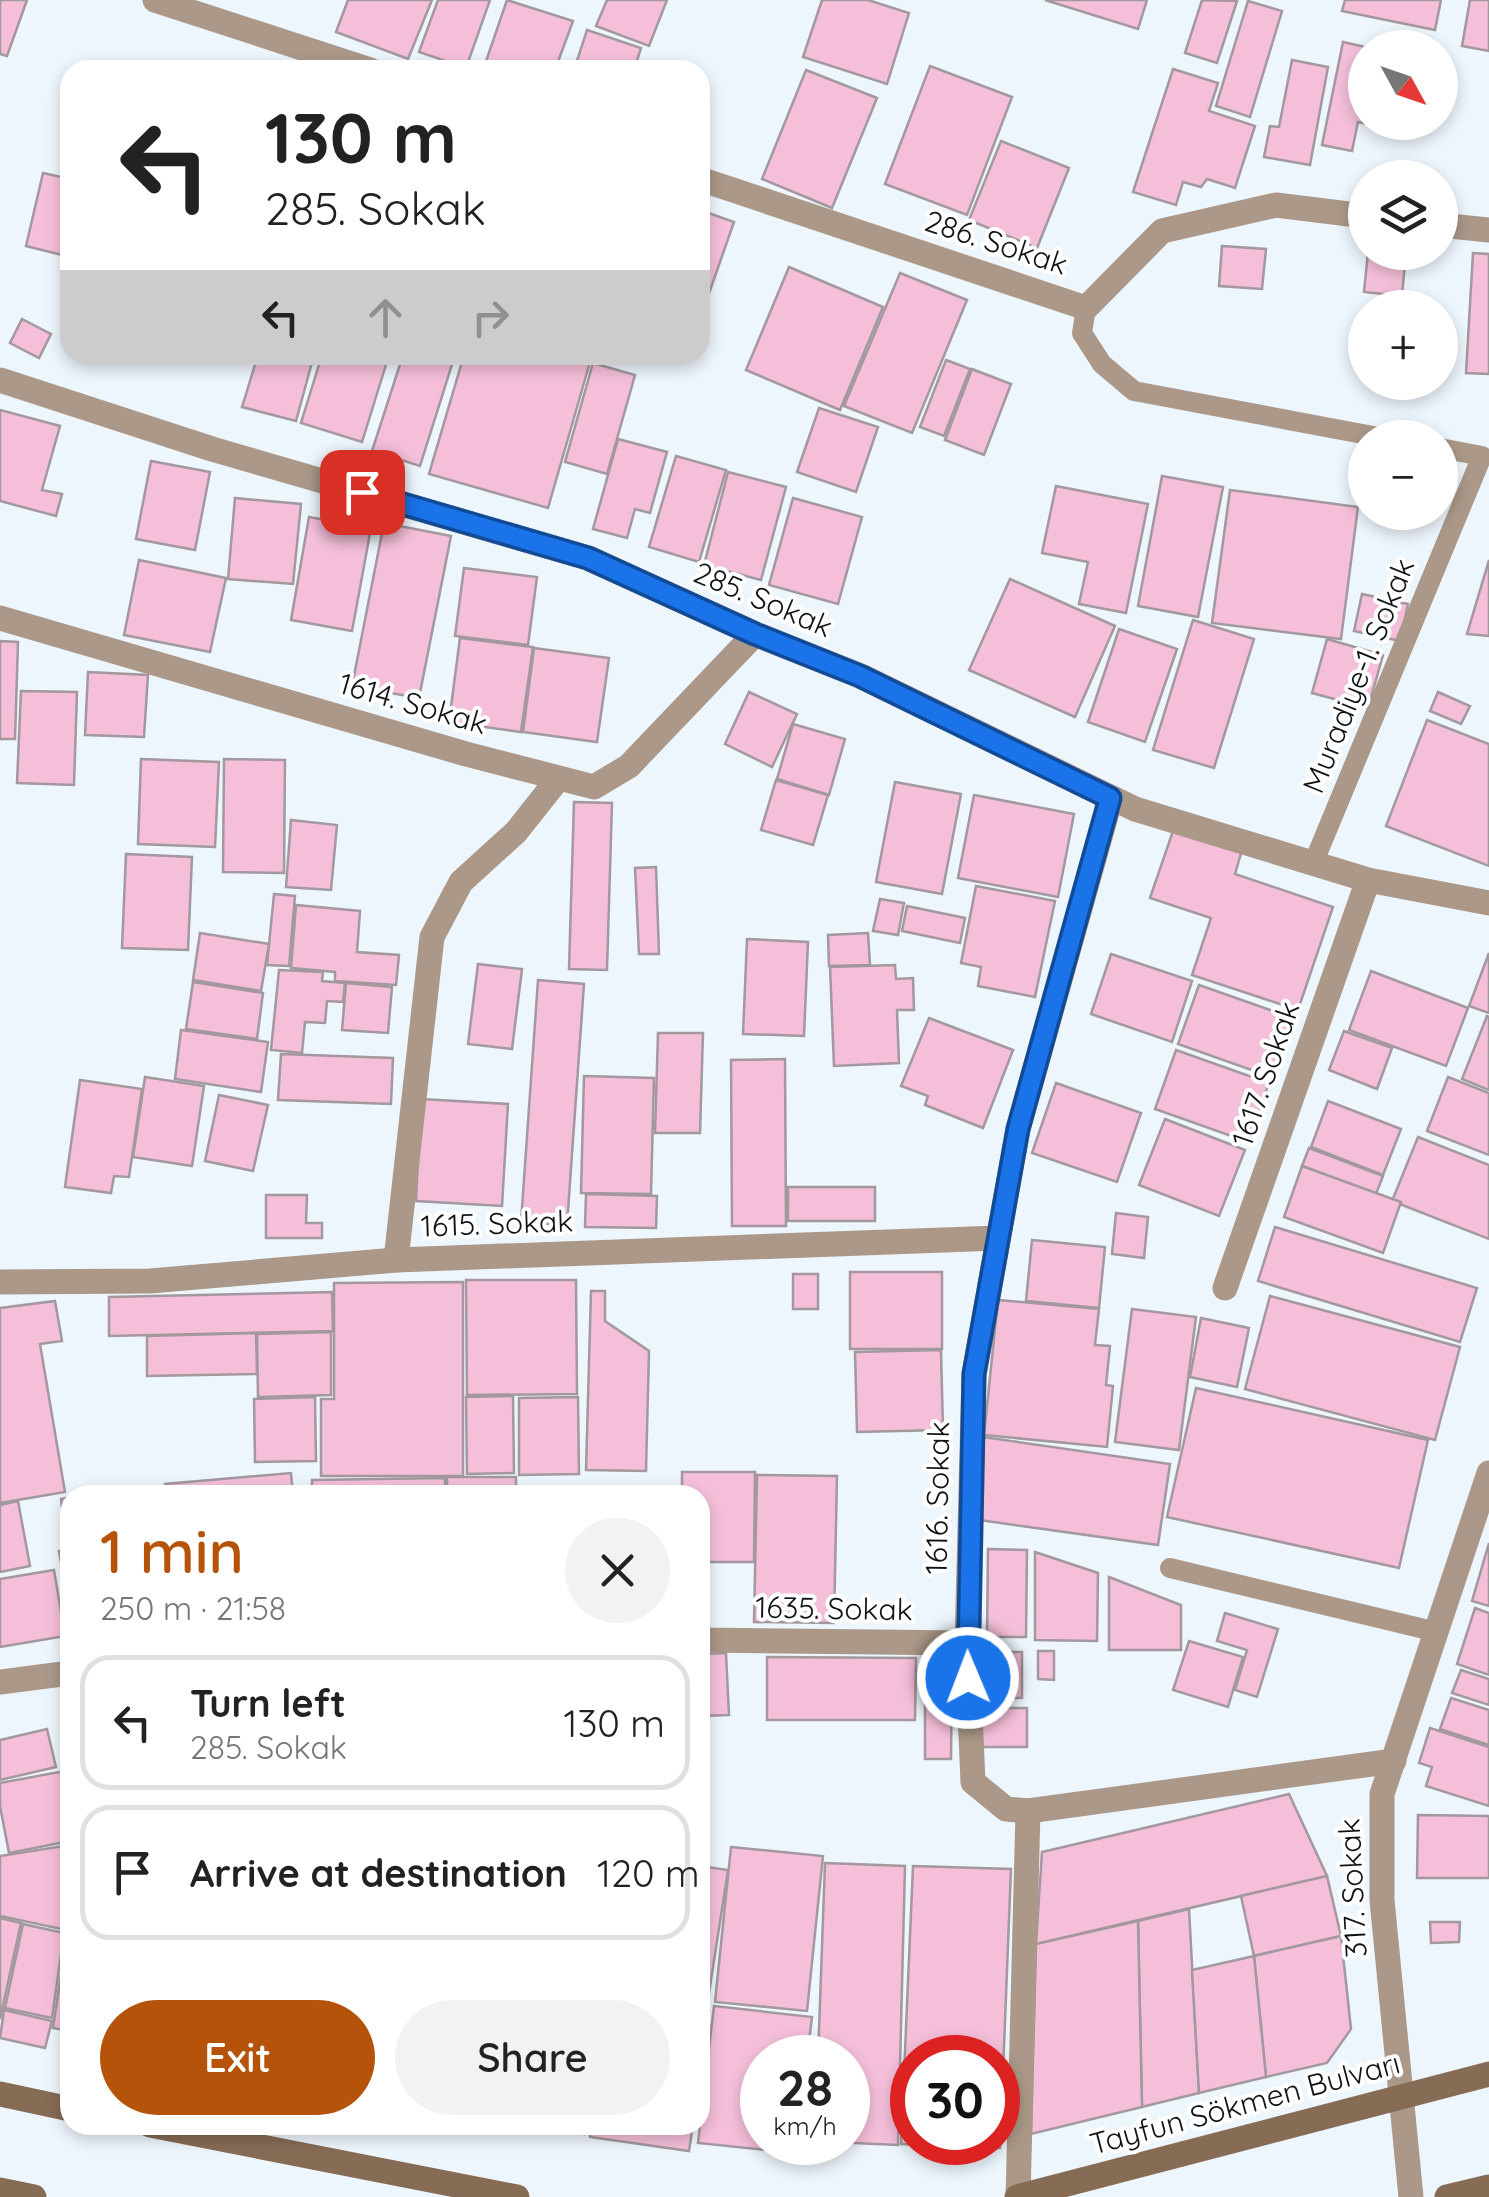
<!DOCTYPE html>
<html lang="en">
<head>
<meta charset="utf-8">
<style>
  :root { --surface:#fff; --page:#f2f2f2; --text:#222; --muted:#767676; --line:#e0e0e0; --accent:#b45309 }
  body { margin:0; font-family:Quicksand,sans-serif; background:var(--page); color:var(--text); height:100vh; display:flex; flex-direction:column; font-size:38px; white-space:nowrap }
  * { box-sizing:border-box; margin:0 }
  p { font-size:32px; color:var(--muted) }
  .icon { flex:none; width:55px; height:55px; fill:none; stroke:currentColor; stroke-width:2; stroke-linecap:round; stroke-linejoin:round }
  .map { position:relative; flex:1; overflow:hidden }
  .panel { position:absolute; left:60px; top:1485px; width:650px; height:650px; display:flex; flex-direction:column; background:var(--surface); border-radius:30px; box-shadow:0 5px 15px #0003 }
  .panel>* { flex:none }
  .top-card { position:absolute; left:60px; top:60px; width:650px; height:305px; border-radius:30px; box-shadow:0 5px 15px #0003; background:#fff; color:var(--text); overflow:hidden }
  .needle { width:65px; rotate:130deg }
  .buttons { position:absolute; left:1348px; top:30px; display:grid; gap:20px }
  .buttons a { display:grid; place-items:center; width:110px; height:110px; border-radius:50%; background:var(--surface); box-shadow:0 5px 15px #0003; font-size:50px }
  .speed { position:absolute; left:740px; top:2035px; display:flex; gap:20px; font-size:50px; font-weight:700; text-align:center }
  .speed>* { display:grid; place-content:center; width:130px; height:130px; border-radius:50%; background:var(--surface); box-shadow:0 5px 15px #0003; line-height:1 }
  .speed small { font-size:25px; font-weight:400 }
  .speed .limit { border:15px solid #d22; background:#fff; color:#111 }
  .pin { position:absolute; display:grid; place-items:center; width:85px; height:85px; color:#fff; margin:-42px; border-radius:20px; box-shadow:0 5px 15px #0006 }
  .me { position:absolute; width:110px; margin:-55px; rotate:359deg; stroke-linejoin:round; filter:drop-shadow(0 0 8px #0008) }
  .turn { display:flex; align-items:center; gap:35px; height:210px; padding:0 40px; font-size:45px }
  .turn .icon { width:130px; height:130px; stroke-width:2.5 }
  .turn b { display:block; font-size:70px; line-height:85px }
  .lanes { display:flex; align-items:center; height:95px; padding:0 40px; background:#0003; justify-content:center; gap:50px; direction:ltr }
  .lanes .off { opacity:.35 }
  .round { display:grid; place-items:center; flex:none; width:105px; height:105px; border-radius:52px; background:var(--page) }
  .headline { display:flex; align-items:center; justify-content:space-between; height:170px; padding:0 40px }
  h1 { font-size:60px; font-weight:600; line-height:75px; color:var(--accent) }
  .button { display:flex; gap:20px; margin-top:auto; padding:20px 40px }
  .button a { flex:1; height:115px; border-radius:60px; background:var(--accent); color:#fff; font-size:40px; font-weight:600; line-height:115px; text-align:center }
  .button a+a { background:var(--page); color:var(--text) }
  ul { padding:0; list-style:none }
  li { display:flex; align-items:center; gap:30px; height:135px; margin:0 20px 15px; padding:0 20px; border:5px solid var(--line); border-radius:30px }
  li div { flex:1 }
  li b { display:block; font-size:38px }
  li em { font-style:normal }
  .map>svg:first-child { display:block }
  .building { fill:#f5bfd9; stroke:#a2989d; stroke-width:2.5; fill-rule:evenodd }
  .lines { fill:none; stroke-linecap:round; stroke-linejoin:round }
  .lane { stroke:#ab9888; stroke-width:20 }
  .street { stroke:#ab9888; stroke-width:25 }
  .secondary { stroke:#866b55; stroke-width:25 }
  .route-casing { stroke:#114b97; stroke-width:25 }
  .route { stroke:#1a73e8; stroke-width:18 }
  .labels { text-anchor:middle; stroke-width:8; stroke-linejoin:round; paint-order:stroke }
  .street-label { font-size:30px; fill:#101316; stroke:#fff }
</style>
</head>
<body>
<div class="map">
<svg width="1489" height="2197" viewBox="0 0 1489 2197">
  <rect width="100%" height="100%" fill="#eef6fd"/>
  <g class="building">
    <path d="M0 0H27L7 56 0 54Z"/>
    <path d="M348 0H432L408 59 336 32Z"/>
    <path d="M438 0H490L466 68 419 52Z"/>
    <path d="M507 0 573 21 555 70H483Z"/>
    <path d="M607 0H667L649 46 596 26Z"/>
    <path d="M822 0H868L909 13 887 84 803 57Z"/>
    <path d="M1045 0H1147L1138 29Z"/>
    <path d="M1202 0 1237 1 1217 63 1185 53Z"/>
    <path d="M1345 0H1441L1435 30 1342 11Z"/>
    <path d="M1470 0H1489V51L1462 46Z"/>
    <path d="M1248 1 1282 11 1250 117 1216 106Z"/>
    <path d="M587 30 641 48 634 70H574Z"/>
    <path d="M1343 42 1370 48H1365V122H1409L1407 132 1358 122 1352 151 1322 145Z"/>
    <path d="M1292 60 1328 67 1310 165 1264 157 1270 126 1279 127Z"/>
    <path d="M930 66 1012 97 967 215 885 184Z"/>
    <path d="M1173 69 1218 83 1209 111 1255 126 1235 188 1207 179 1201 187 1183 182 1176 205 1133 192Z"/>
    <path d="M806 70 877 98 832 208 762 179Z"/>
    <path d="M1001 141 1069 168 1037 248 969 220Z"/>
    <path d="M43 173 70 179V257L26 246Z"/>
    <path d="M700 210 734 222 700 319Z"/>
    <path d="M1222 246 1266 249 1262 289 1219 286Z"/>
    <path d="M1368 252H1406L1402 296 1364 292Z"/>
    <path d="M1473 253 1489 254V374L1466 373Z"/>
    <path d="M789 267 883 307 840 410 746 370Z"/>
    <path d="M900 273 967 300 912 433 844 406Z"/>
    <path d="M22 319 51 334 39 358 10 343Z"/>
    <path d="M258 355H314L296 421 242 407Z"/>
    <path d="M322 355H389L362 442 301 423Z"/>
    <path d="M403 355H455L420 466 372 451Z"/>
    <path d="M464 355H592L548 508 429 474Z"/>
    <path d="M946 360 970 369 944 436 920 427Z"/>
    <path d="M593 363 635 375 607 474 565 462Z"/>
    <path d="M972 369 1011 384 984 455 945 440Z"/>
    <path d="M819 408 878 427 856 492 797 472Z"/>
    <path d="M0 410 60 426 42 490 62 494 56 516 0 501Z"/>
    <path d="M618 439 667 452 650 513 635 509 627 538 593 529Z"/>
    <path d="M676 456 726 470 699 562 649 547Z"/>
    <path d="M151 461 210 472 195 550 136 539Z"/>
    <path d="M728 472 786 487 761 580 704 565Z"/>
    <path d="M1162 476 1223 487 1198 617 1138 606Z"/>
    <path d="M1056 486 1148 504 1126 613 1079 604 1088 562 1042 553Z"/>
    <path d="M1230 490 1358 507 1341 639 1212 623Z"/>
    <path d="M235 498 301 504 293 584 228 579Z"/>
    <path d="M793 498 862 517 838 604 769 585Z"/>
    <path d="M309 517 371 528 352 631 291 620Z"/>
    <path d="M384 523 451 536 419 698 352 686Z"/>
    <path d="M139 560 226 578 210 652 124 635Z"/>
    <path d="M1489 560V636L1467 634Z"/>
    <path d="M464 568 537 577 528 645 455 636Z"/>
    <path d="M1010 579 1115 626 1075 717 969 670Z"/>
    <path d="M1362 594 1408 604 1400 641 1354 631Z"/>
    <path d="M1193 620 1254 639 1214 768 1153 750Z"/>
    <path d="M1119 629 1177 649 1145 742 1088 722Z"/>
    <path d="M460 638 533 647 521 732 449 722Z"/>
    <path d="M1327 639 1383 655 1368 708 1312 693Z"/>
    <path d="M0 641 18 642 15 739H0Z"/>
    <path d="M534 648 609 658 597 742 523 732Z"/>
    <path d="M88 672 148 675 144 737 85 735Z"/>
    <path d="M21 691 77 692 74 785 17 783Z"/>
    <path d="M749 692 797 714 772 767 725 744Z"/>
    <path d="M1438 692 1470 706 1461 724 1430 711Z"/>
    <path d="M1427 720 1489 744V866L1386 826Z"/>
    <path d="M793 724 845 739 829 795 777 779Z"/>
    <path d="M141 759 219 762 215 847 138 844Z"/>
    <path d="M224 759 285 760 284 873 223 872Z"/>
    <path d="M776 780 828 795 813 845 761 830Z"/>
    <path d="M895 782 961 794 942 894 876 882Z"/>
    <path d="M974 795 1074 814 1058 897 958 878Z"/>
    <path d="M574 802 612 803 607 970 569 969Z"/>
    <path d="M291 820 337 825 331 890 286 887Z"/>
    <path d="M1174 828 1242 850 1235 874 1333 907 1298 1010 1192 975 1211 918 1150 898Z"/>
    <path d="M126 854 192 857 188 950 122 948Z"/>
    <path d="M656 867 659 954H639L635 868Z"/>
    <path d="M976 886 1055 901 1035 997 978 986 981 967 961 963Z"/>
    <path d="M274 894 295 896 289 966 267 965Z"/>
    <path d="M880 899 904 903 898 935 873 931Z"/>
    <path d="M296 905 360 911 357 952 399 955 396 985 335 981V972L291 968Z"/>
    <path d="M907 906 965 918 960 943 902 931Z"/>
    <path d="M200 933 269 944 261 991 193 980Z"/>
    <path d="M868 933 870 965 829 966 828 935Z"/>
    <path d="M747 939 808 942 804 1036 743 1034Z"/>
    <path d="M1489 953V1013L1469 1006Z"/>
    <path d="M1111 954 1192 981 1172 1042 1091 1014Z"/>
    <path d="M478 964 522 969 512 1049 468 1044Z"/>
    <path d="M895 965 896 979 913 978 914 1010H897L899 1063 834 1066 830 967Z"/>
    <path d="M279 970 323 972 322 981 345 983 343 1002 327 1001 325 1023 305 1022 302 1053 271 1050Z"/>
    <path d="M1371 971 1468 1008 1446 1066 1349 1030Z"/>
    <path d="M538 980 584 984 567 1225 521 1222Z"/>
    <path d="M193 982 263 993 257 1039 186 1029Z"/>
    <path d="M346 983 392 987 388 1033 342 1030Z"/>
    <path d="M1199 985 1293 1018 1271 1077 1178 1044Z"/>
    <path d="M1487 1016 1489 1017V1090L1462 1079Z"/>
    <path d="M929 1018 1013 1050 983 1128 925 1105 928 1096 901 1086Z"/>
    <path d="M181 1030 268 1042 261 1092 175 1079Z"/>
    <path d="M1344 1031 1392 1048 1377 1089 1329 1070Z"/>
    <path d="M658 1033H703L700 1133H655Z"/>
    <path d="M1176 1050 1269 1083 1248 1142 1155 1109Z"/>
    <path d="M281 1054 393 1058 391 1104 278 1100Z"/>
    <path d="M785 1059 786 1226H732L731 1060Z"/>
    <path d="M584 1076 654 1078 651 1194 581 1193Z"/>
    <path d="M145 1077 204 1086 192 1166 133 1157Z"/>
    <path d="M1448 1077 1489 1093V1155L1427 1131Z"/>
    <path d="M80 1080 142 1089 129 1177 114 1176 111 1193 65 1187Z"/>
    <path d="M1056 1083 1141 1113 1117 1182 1032 1153Z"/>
    <path d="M219 1095 268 1105 253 1171 205 1161Z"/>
    <path d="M421 1099 508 1104 502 1206 416 1201Z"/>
    <path d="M1328 1101 1401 1129 1383 1175 1311 1147Z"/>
    <path d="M1165 1119 1245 1150 1219 1216 1139 1185Z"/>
    <path d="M1418 1137 1489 1165V1239L1392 1201Z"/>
    <path d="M1309 1148 1383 1176 1376 1194 1302 1166Z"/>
    <path d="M1302 1166 1401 1202 1383 1253 1284 1217Z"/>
    <rect x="788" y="1187" width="87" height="34"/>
    <path d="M586 1194 657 1196 656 1228 585 1227Z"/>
    <path d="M266 1195H307L306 1223H322V1238H266Z"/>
    <path d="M1116 1213 1148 1217 1144 1258 1112 1254Z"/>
    <path d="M1275 1227 1477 1288 1460 1342 1258 1281Z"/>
    <path d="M1032 1240 1105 1247 1099 1308 1026 1301Z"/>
    <rect x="850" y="1272" width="92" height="77"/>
    <rect x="793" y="1274" width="25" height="35"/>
    <path d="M466 1280H576L577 1394 467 1395Z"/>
    <path d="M463 1282V1476H321V1399H334V1283Z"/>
    <path d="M591 1291H605V1321L649 1351 646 1471 586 1470Z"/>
    <path d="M332 1292 333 1331 109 1336V1297Z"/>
    <path d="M1270 1296 1460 1347 1435 1440 1245 1389Z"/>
    <path d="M998 1300 1099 1309 1095 1345 1110 1346 1106 1385 1113 1386 1107 1447 984 1435Z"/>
    <path d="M55 1301 62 1341 40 1344 65 1492 0 1503V1308Z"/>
    <path d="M1132 1309 1196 1317 1179 1450 1115 1442Z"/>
    <path d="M1201 1318 1249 1328 1237 1387 1190 1377Z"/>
    <path d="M331 1332V1395L258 1397 257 1334Z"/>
    <path d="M256 1333 257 1374 147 1376V1336Z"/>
    <path d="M941 1350 943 1430 857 1432 855 1352Z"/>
    <path d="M1196 1388 1428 1440 1399 1568 1167 1517Z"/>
    <path d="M513 1396 514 1473 467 1474 466 1397Z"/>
    <path d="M315 1397 316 1461 255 1462 254 1399Z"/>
    <path d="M578 1397 579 1474 519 1475V1398Z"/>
    <path d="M983 1437 1170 1464 1158 1545 972 1519Z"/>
    <path d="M682 1472H755L754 1562H700V1495H682Z"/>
    <path d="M291 1473 293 1495H165V1484Z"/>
    <path d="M757 1475 837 1476 834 1623 754 1622Z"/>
    <rect x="447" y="1477" width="69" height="18"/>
    <path d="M445 1478V1495H312V1480Z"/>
    <path d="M531 1488 589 1490 588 1495H531Z"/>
    <path d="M70 1497V1541H66L61 1499Z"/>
    <path d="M18 1501 30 1566 0 1572V1505Z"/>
    <path d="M1489 1543V1606L1472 1601Z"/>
    <path d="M70 1549V1613L59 1551Z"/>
    <path d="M988 1549 1027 1550 1026 1637H987Z"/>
    <path d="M1035 1552 1098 1573 1097 1641 1035 1640Z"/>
    <path d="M54 1570 65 1636 0 1647V1579Z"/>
    <path d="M1109 1577 1181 1605V1650H1109Z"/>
    <path d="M1475 1608 1489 1613V1675L1457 1664Z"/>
    <path d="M1225 1613 1278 1629 1257 1697 1235 1690 1247 1650 1217 1641Z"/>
    <path d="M1189 1641 1243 1657 1228 1707 1173 1690Z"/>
    <path d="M1038 1651H1054V1680L1038 1679Z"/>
    <path d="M981 1652H1022V1698L981 1697Z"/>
    <path d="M726 1653 729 1715 700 1716V1654Z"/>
    <path d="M767 1657 916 1658 915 1720H767Z"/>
    <path d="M925 1662H952L951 1759H925Z"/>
    <path d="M1461 1670 1489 1679V1705L1452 1693Z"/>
    <path d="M1451 1698 1489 1710V1745L1440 1729Z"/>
    <path d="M977 1708H1027V1747H976Z"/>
    <path d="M1430 1728 1489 1747V1806L1426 1786 1432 1767 1419 1763Z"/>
    <path d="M47 1729 56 1767 0 1780V1740Z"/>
    <path d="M70 1770V1841L9 1853 0 1806V1783Z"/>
    <path d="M1289 1794 1327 1876 1036 1944 1042 1852Z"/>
    <path d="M1418 1815 1489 1816V1878H1417Z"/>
    <path d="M70 1845V1904L66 1930 0 1916V1856Z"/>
    <path d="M731 1847 823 1856 807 2011 715 2002Z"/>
    <path d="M825 1863 905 1866 898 2145 830 2142H848V2058H818Z"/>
    <path d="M700 1866 728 1870 707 2006 700 2005Z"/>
    <path d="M913 1866 1011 1869 1000 2148 901 2144ZM912 2058H998V2142H912Z"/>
    <path d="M1327 1876 1341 1936 1254 1956 1241 1896Z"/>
    <path d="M1189 1909 1199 2093 1142 2107 1138 1921Z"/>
    <path d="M0 1918 21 1923 0 2019Z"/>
    <path d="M69 1920H70V2031L53 2028Z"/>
    <path d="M1138 1921 1142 2107 1031 2134 1036 1944Z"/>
    <path d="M1430 1922H1460L1459 1942 1431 1943Z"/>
    <path d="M23 1924 64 1933 52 2018 5 2008Z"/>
    <path d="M1341 1936 1351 2029 1327 2063 1266 2077 1254 1956Z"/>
    <path d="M1254 1956 1266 2077 1199 2093 1192 1970Z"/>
    <path d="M714 2006 812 2017 807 2058H762V2142H796L795 2153 698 2143Z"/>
    <path d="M4 2010 52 2021 45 2048 0 2038Z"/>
    <path d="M700 2010 709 2011 700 2073Z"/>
    <path d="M525 2125H585L584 2134Z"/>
    <path d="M591 2125H693L689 2151 590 2137Z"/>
  </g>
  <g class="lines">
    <g class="lane">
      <path d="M1086 308 1082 333 1102 364 1134 391 1384 438"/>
      <path d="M1313 864 1482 456 1440 448"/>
      <path d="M1170 1568 1437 1632"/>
    </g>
    <g class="street">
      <path d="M155 0 370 70"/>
      <path d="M700 179 1086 308 1162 231 1276 205 1365 216"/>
      <path d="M1440 225 1489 230"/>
      <path d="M0 380 212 449 588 558 755 634 861 676 1135 809 1368 880 1489 903"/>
      <path d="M0 618 466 754 594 787 629 766 755 634"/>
      <path d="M1111 798 1018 1129 974 1374 967 1643 973 1782 1006 1809 1028 1811 1394 1761"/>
      <path d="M396 1260 432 937 461 882 516 832 558 779"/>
      <path d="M0 1282 150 1281 396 1260 998 1238"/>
      <path d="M1225 1288 1368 880"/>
      <path d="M700 1640 967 1643"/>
      <path d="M0 1682 70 1673"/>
      <path d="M1018 2197 1028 1811"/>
      <path d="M1411 2197 1382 1900V1794L1489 1473"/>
    </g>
    <g class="secondary">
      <path d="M0 2094 70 2109"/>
      <path d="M150 2125 517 2197"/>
      <path d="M0 2190 34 2197"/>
      <path d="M1017 2197 1489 2074"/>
      <path d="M1447 2197 1489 2187"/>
    </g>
  </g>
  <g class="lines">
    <defs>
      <path id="route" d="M362 492 588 558 755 634 860 676 1110 798 1018 1129 974 1374 968 1678"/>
    </defs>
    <use href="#route" class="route-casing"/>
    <use href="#route" class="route"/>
  </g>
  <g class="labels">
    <g class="street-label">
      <text transform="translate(996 243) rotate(18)" y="10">286. Sokak</text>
      <text transform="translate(763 600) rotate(23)" y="10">285. Sokak</text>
      <text transform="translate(1359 676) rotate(-68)" y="10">Muradiye-1. Sokak</text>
      <text transform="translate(413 704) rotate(16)" y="10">1614. Sokak</text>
      <text transform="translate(1266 1074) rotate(-71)" y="10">1617. Sokak</text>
      <text transform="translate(497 1224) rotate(-2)" y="10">1615. Sokak</text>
      <text transform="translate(938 1498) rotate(-89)" y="10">1616. Sokak</text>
      <text transform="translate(834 1609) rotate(1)" y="10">1635. Sokak</text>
      <text transform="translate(1353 1888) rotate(-93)" y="10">317. Sokak</text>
      <text transform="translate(1245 2104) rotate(-15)" y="10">Tayfun Sökmen Bulvarı</text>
    </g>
  </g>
</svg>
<div class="buttons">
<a><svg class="needle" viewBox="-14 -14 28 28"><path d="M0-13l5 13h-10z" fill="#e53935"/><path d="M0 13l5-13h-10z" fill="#767676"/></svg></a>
<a><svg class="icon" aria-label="layers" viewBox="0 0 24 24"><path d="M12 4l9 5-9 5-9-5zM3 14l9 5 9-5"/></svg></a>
<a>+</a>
<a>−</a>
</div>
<div class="speed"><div>28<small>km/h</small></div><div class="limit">30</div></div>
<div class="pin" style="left:362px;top:492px;background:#d93025"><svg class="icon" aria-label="arrive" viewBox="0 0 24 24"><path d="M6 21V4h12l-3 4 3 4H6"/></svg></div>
<svg class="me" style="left:968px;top:1678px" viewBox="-20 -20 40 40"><circle r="17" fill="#1a73e8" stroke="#fff" stroke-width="3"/><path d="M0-11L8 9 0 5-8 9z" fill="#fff"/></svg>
<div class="top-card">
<div class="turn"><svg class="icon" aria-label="left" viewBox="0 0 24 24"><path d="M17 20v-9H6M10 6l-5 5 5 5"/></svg><div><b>130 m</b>285. Sokak</div></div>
<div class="lanes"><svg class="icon" aria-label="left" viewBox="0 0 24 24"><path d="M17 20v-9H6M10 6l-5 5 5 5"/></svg><svg class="icon off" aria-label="ahead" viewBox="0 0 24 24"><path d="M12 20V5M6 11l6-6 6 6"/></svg><svg class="icon off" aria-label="right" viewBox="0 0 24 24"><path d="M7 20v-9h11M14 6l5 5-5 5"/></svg></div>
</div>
<section class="panel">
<div class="headline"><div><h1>1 min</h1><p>250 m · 21:58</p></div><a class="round"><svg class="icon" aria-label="close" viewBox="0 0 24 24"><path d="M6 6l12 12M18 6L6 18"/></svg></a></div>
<ul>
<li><svg class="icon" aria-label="left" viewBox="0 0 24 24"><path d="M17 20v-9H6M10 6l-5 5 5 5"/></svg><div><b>Turn left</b><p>285. Sokak</p></div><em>130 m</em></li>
<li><svg class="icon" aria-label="arrive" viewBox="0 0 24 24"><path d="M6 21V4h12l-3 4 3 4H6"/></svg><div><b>Arrive at destination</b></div><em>120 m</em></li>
</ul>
<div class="button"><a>Exit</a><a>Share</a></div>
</section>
</div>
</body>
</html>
